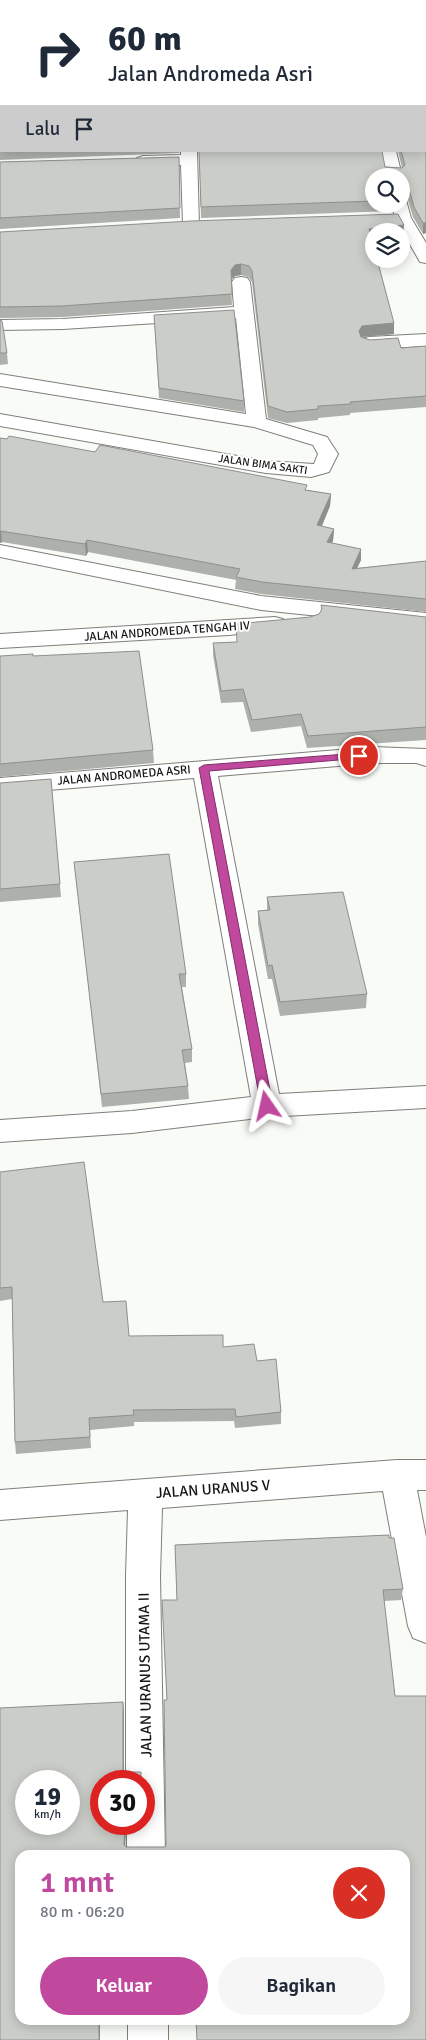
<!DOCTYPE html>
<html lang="id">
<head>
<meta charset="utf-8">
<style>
  :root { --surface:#fff; --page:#f6f6f7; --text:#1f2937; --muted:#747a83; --accent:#c1499d }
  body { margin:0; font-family:Signika,sans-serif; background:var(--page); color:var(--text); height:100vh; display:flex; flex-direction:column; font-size:19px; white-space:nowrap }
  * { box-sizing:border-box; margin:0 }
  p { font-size:16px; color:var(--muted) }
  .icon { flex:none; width:28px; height:28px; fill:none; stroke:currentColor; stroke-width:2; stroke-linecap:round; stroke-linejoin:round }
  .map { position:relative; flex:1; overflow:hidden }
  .details { position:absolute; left:15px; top:1850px; width:395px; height:175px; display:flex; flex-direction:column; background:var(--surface); border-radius:15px; box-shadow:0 2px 12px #0003 }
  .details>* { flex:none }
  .guide { position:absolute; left:0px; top:0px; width:426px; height:152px; box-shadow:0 2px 12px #0003; background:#fff; color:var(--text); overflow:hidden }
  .tools { position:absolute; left:365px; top:168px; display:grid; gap:10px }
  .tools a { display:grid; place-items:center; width:45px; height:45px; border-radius:50%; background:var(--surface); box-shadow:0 2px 12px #0003; font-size:25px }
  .speed { position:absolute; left:15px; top:1770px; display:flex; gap:10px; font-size:25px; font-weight:700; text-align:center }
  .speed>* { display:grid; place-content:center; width:65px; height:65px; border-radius:50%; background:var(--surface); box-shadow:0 2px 12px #0003; line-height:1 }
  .speed small { font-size:12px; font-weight:400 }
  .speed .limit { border:8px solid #d22; background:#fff; color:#111 }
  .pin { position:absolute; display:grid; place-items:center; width:42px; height:42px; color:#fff; margin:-21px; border:2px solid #fff; border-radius:50%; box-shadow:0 1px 5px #0007 }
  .me { position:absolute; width:55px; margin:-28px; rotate:349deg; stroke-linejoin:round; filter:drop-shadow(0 0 4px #0008) }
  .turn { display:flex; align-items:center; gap:18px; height:105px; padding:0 25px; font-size:22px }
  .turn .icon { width:65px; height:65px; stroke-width:2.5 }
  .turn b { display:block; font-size:35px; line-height:42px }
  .then { display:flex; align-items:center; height:48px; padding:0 25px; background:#0003; gap:10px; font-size:19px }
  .round { display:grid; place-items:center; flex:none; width:52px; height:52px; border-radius:26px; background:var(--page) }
  .overview { display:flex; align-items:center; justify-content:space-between; height:85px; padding:0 25px }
  h1 { font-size:30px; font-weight:600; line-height:38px; color:var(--accent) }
  .cta { display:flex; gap:10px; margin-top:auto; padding:10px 25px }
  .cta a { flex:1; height:58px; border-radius:30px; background:var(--accent); color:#fff; font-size:20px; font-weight:600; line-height:58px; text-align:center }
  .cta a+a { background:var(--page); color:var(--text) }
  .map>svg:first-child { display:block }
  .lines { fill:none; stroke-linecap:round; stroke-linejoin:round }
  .street-casing { stroke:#7d7f7b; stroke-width:2 }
  .secondary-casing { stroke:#7d7f7b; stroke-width:2 }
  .street { fill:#fff; fill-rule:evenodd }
  .secondary { fill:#fff; fill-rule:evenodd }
  .wall { fill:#aeb0ac; fill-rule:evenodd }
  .shaded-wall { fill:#8d908c }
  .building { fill:#cacdc8; stroke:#8d908c; fill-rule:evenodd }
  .route { fill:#c1499d; stroke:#7d2f66 }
  .labels { text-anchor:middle; stroke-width:4; stroke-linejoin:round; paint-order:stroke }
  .far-street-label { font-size:11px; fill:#141513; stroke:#fff }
  .street-label { font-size:12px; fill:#141513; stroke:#fff }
  .near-street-label { font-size:15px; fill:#141513; stroke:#fff }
</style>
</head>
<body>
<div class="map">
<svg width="426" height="2040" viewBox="0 0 426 2040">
  <rect width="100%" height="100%" fill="#f8fbf6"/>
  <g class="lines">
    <defs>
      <g id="street">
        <path d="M181 151H197L199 225 197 229H185L183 225 181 165 143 166 137 164 135 161 137 158 143 156 181 155Z"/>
        <path d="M380 151H396L402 176 401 177 386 176Z"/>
        <path d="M401 199 406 200 411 218 426 243V263L420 262 395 218 392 204H401Z"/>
        <path d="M241 277 247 278 250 282 266 419 327 437 338 454 329 472 311 477 266 473 0 426V414L266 461 314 464 318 454 313 445 254 427 0 386V374L246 414 236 318 63 329 0 330V320L63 319 234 307 232 282 235 278Z"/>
        <path d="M426 334V346L369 349 362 347 360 343 362 339 369 337Z"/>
        <path d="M374 747 426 749V766L416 763H374L218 776 279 1094 426 1086V1108L267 1117 132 1133 0 1142V1120L132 1111 251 1097 194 778 0 794V778Z"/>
        <path d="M397 1460H426V1490H417L426 1537V1643L413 1638 408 1626 383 1491 162 1508 160 1576 165 1855H127V1824H144V1781H126V1576L128 1510 0 1520V1490Z"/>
        <rect x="128" y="2020" width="40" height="20"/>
      </g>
      <g id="secondary">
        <path d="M0 545 261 596 426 613V627L261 610 0 557Z"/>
        <path d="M275 617 283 619 286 624 283 629 229 635 0 648V634Z"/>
      </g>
    </defs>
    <use href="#street" class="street-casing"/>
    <use href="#secondary" class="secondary-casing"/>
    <use href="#street" class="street"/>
    <use href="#secondary" class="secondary"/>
  </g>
  <g class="wall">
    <path d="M0 0H426V233L423 234 413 217 408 200 401 197V176H374V204H392V211L201 218 199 151 402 168 398 151H425V1H1V81L0 80V15H1H0Z"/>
    <path d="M1 82V151H180L179 153 0 160V83Z"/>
    <path d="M179 157 180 218 0 229V162Z"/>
    <path d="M398 214 404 225 403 236H401V231H374V239L372 240 374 247V259H377L394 323V334L362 337 370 340 398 338 401 348 426 346V407L350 413V415L318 418V420L287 423 268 418 252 282 248 277 241 275 235 276 231 280 232 305 63 317 0 318V232L191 221Z"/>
    <path d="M154 315 244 401V412L159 398Z"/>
    <path d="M0 320 7 353 8 364 0 365Z"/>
    <path d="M0 438 331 494 330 506 322 526 334 529 333 541 332 543 361 549V560L357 568 426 561V612L261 594 235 589 236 580 88 552 86 556 2 542 0 543Z"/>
    <path d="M321 605 426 617V740L307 748 301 726 251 732 243 702 221 703 213 655V643L236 642 319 614 321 611Z"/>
    <path d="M0 656H33L153 750 154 763 0 777Z"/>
    <path d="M51 779 61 897 0 902V783Z"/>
    <path d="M74 862 186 974V987H182L192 1049V1062L185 1063 188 1086 189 1099 102 1107Z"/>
    <path d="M267 897 367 994 366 1008 280 1016 272 979H268L258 924V911L267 910Z"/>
    <path d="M0 1172 129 1336 223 1347 257 1361 281 1412V1424L235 1428 234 1421 134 1422V1426L90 1430 91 1448 16 1454 15 1442 12 1299 0 1301Z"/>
    <path d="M389 1535V1538H394L403 1589 401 1600 384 1601 395 1696H426V2040H197L196 2020H405V1855H20V2020H100V2040H0V1708L123 1702 124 1713V1771L125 1772H141V1781H101V1824H126L125 1846 126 1847H165L166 1845 164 1700H167L162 1600H177L175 1545ZM26 1781H69V1824H26Z"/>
  </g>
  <g class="shaded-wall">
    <path d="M423 223H426V233L423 234Z"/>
    <path d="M404 225 403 236H401V231H374V239L368 240 369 229Z"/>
    <path d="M241 264V275L235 276 230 281 231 270 235 265Z"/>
    <path d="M394 323V334L361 337 359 331 362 326Z"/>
    <path d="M331 494 330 506 317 537V525Z"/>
    <path d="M334 529 333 541 326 554 327 542Z"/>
    <path d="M1 530 2 542 0 543V531Z"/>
    <path d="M87 540 88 552 86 556 85 544Z"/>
    <path d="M361 549V560L351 581 352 569Z"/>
    <path d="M123 1702 124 1713V1781L123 1771Z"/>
    <path d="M125 1824H126L125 1855 124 1845Z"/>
    <rect x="99" y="2020" width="1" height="20"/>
  </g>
  <g class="building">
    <path d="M0 0H426V223H423L414 207 409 189 402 187 401 189V176H374V201L201 207 199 151H382L385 167 402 168 405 165 401 151H425V1H1V10Z"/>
    <path d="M0 15H1V72L0 71Z"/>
    <path d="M1 82V149H0V83Z"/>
    <path d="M179 157 180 208 0 218V162Z"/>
    <path d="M398 214 404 225 369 229 374 247V259H377L394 323 362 326 359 331 361 337 370 340 398 338 401 348 426 346V396L350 402 351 404 318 406V409L287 412 268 406 252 271 249 266 241 264 235 265 231 270 232 294 62 306 0 307V232L191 221Z"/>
    <path d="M234 310 244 401 159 388 154 315Z"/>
    <path d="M0 320 2 321 7 353H0Z"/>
    <path d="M9 436 95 452 100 445 307 485 305 490 331 494 317 525 334 529 327 542 361 549 352 569 426 561V599L262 582 236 577 240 569 87 540 85 544 0 531V438L7 439Z"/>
    <path d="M321 605 426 617V727L308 736 301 714 252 720 243 689 221 691 213 643 237 642 236 624 310 617 319 614 322 609Z"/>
    <path d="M139 651 153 750 0 764V656L33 654V656Z"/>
    <path d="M51 779 60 884 0 889V783Z"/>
    <path d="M169 854 186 974H179L192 1049 182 1050 188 1086 101 1094 74 862Z"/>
    <path d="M343 892 367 994 280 1002 272 965 268 966 258 911 270 910 267 897Z"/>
    <path d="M84 1162 103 1302 126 1301 129 1336 223 1335V1347L254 1344 257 1361 276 1359 281 1412 236 1417 235 1409 133 1410 134 1415 89 1418 90 1437 15 1442 12 1287 0 1288V1172Z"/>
    <path d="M389 1535V1538H394L403 1589 383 1590 395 1696H426V2040H197L196 2020H405V1855H20V2020H99V2040H0V1708L123 1702V1771L125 1772H141V1781H101V1824H125L124 1845 126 1847H165L166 1845 164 1700H167L162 1600H177L175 1545ZM26 1781H69V1824H26Z"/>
  </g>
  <path class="route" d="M359 753 364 756 362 758 209 771 273 1106 267 1111 261 1106 199 768 204 765Z"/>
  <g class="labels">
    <g class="far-street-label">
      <text transform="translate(263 464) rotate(8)" y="4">JALAN BIMA SAKTI</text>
    </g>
    <g class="street-label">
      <text transform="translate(167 631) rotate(-4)" y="4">JALAN ANDROMEDA TENGAH IV</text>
      <text transform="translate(124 775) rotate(-5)" y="4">JALAN ANDROMEDA ASRI</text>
    </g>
    <g class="near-street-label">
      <text transform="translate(213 1489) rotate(-4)" y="5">JALAN URANUS V</text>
      <text transform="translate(145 1675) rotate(-91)" y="5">JALAN URANUS UTAMA II</text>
    </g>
  </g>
</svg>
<div class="tools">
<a><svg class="icon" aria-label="search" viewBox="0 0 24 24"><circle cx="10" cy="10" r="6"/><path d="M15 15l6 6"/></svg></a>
<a><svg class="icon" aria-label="layers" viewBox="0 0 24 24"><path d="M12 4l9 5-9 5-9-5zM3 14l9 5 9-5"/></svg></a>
</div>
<div class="speed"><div>19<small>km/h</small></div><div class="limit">30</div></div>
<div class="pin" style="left:359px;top:756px;background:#d93025"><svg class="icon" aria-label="arrive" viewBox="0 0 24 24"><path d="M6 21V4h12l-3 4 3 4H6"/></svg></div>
<svg class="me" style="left:267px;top:1106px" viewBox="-20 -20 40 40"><path d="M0-17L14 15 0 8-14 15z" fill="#c1499d" stroke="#fff" stroke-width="4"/></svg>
<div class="guide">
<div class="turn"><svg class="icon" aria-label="right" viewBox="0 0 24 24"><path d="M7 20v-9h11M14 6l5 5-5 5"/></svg><div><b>60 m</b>Jalan Andromeda Asri</div></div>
<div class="then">Lalu<svg class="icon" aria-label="arrive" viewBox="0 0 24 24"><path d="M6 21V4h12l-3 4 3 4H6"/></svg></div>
</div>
<section class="details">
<div class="overview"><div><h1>1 mnt</h1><p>80 m · 06:20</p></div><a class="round" style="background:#d93025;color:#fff"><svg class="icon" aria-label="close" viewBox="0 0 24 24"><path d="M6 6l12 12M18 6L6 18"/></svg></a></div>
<div class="cta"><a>Keluar</a><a>Bagikan</a></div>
</section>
</div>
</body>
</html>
